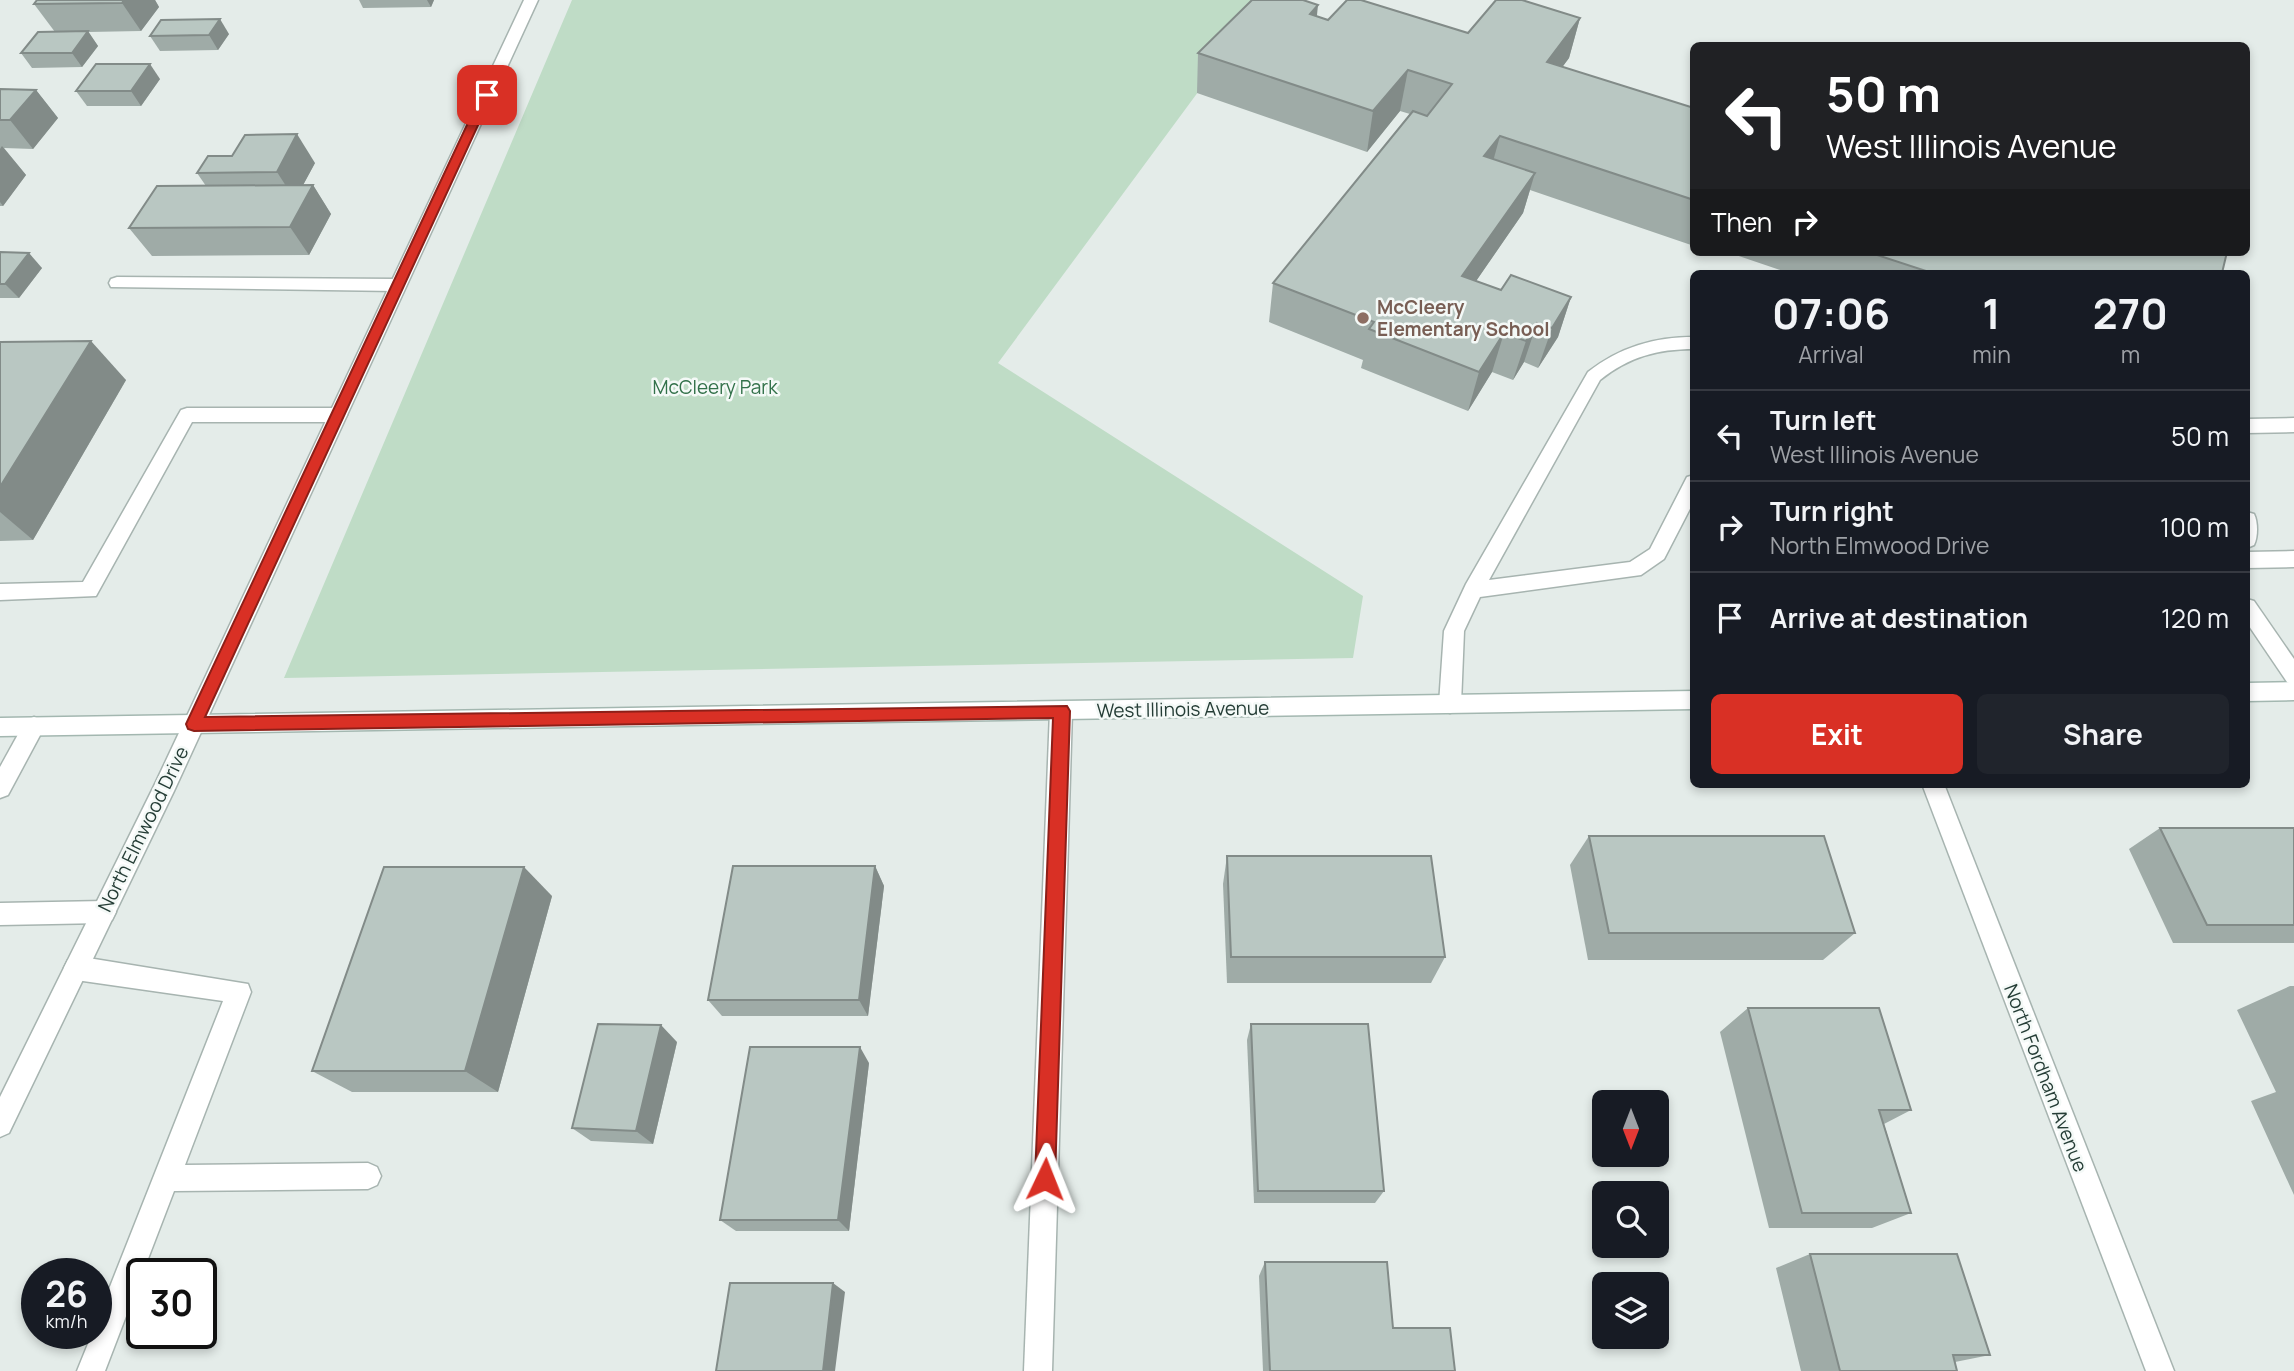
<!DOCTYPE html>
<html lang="en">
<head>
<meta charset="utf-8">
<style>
  :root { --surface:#171b24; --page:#20242c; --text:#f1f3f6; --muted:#9ea1a6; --line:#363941; --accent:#d93025 }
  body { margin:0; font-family:Manrope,sans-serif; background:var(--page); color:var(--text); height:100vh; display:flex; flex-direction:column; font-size:26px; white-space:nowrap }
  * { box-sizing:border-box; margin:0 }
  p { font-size:23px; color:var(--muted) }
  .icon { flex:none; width:38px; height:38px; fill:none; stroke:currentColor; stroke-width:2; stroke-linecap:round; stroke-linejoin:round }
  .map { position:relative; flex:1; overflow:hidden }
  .details { position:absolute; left:1690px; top:270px; width:560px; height:518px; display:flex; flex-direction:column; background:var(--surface); border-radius:10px; box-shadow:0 4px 10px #0003 }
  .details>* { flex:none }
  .guide { position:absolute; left:1690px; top:42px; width:560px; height:214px; border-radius:10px; box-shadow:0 4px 10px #0003; background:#202124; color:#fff; overflow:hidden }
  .needle { width:46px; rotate:180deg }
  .controls { position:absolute; left:1592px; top:1090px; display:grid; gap:14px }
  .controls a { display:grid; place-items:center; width:77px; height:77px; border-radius:10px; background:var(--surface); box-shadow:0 4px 10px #0003; font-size:35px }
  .speed { position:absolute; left:21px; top:1258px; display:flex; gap:14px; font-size:35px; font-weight:700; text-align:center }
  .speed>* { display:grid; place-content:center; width:91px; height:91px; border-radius:50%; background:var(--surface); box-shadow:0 4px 10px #0003; line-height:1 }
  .speed small { font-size:18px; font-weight:400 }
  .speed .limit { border:4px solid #111; border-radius:10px; background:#fff; color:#111 }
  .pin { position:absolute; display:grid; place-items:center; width:60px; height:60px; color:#fff; margin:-30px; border-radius:14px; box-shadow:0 4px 10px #0006 }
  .me { position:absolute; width:77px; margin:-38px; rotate:2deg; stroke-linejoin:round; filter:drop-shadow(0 0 5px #0008) }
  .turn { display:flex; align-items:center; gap:24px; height:147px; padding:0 21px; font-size:32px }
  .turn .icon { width:91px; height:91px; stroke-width:2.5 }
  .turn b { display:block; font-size:49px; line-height:60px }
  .then { display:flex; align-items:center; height:66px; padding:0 21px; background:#0003; gap:14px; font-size:26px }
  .eta { display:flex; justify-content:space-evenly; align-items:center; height:119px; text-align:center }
  .eta b { font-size:42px; font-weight:700; line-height:49px }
  .action { display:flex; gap:14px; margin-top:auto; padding:14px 21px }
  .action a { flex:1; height:80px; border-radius:10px; background:var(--accent); color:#fff; font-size:28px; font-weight:700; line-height:80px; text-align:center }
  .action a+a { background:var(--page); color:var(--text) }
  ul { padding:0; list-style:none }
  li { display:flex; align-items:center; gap:21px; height:91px; padding:0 21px; border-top:2px solid var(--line) }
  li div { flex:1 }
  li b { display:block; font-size:26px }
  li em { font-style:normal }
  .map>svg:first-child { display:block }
  .green { fill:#bfdcc6 }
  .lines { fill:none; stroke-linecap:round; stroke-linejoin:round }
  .service-casing { stroke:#a7b4b0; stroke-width:3 }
  .minor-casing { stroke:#a7b4b0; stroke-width:3 }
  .secondary-casing { stroke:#a3b7b0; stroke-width:3 }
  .service { fill:#fff; fill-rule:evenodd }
  .minor { fill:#fff; fill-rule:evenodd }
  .secondary { fill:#fff; fill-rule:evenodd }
  .wall { fill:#9faba7 }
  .shaded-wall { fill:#828b88 }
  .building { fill:#b9c7c2; stroke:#828b88; stroke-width:2 }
  .route { fill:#d93025; stroke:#8d1f18; stroke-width:2 }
  .education-dot { fill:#8d6e63; stroke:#f4f9f7; stroke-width:2.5 }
  .labels { text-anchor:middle; stroke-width:5; stroke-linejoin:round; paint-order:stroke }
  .education-label { font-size:19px; font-weight:bold; fill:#785e54; stroke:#f4f9f7; text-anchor:start }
  .park-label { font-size:19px; fill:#32714a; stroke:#f4f9f7 }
  .street-label { font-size:19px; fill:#253d36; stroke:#f4f9f7 }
</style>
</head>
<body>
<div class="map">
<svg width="2294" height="1371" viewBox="0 0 2294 1371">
  <rect width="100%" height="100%" fill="#e4ece9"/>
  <path class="green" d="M572 0H1266L998 363 1363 596 1353 658 284 678Z"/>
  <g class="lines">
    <defs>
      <g id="service">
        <path d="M117 277 397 279 405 285 397 291 111 287 109 283 111 279Z"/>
        <path d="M1694 337V349C1657 349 1629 357 1600 380L1489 580 1630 562 1650 549 1687 477 1694 475V501L1664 559 1641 575 1480 597 1464 631 1461 704 1457 710 1450 713 1443 710 1439 704 1444 631 1466 584 1588 372C1620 347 1654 337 1694 337Z"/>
        <path d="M187 408H338L344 410 347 415 344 420 338 422H192L96 596 0 600V584L83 582 181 410Z"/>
        <path d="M2294 418V432L2247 433V419Z"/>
        <path d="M2247 512 2254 514C2258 522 2258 537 2254 545L2247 548Z"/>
        <path d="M2294 551V567L2247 568V552Z"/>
        <path d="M2247 599 2254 601 2294 659V685L2287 682 2247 623Z"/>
        <path d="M34 717 42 720 45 726 8 795 0 798V767L26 720Z"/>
        <path d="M104 901 112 904 116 912 112 920 104 923 0 925V903Z"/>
        <path d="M76 956 248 984 251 992 185 1165 368 1163 377 1167 381 1176 377 1185 368 1189 174 1191 105 1371H77L92 1334H96V1322L223 1001 76 980 68 976 64 968 68 960Z"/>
      </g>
      <g id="minor">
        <path d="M524 0H538L174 791 9 1133 0 1137V1097L154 786Z"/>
        <path d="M1061 702 1069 705 1072 711 1052 1371H1024L1050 711 1053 705Z"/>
        <path d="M1922 784H1944L2174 1371H2146Z"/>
      </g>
      <g id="secondary">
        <path d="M2294 682V700L2247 701V683Z"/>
        <path d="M1694 691V709L0 736V718Z"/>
      </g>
    </defs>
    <use href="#service" class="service-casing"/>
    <use href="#minor" class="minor-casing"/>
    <use href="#secondary" class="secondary-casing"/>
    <use href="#service" class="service"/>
    <use href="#minor" class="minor"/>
    <use href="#secondary" class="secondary"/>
  </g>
  <g class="wall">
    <path d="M37 0H155L159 7 141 31 88 32 98 46 82 67 32 68 21 53 55 32 34 4Z"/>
    <path d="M359 0H434L431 7 363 8Z"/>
    <path d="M1317 16 1328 20 1468 33 1580 18 1569 58 1562 67 1694 108V246L1530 190 1523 213 1476 281 1501 290 1571 297 1558 337 1538 368 1524 362 1513 380 1492 372 1468 411 1361 368 1363 360 1269 322 1273 283 1410 114 1400 111 1367 152 1197 93 1198 53Z"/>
    <path d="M229 34 218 50 160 51 150 36Z"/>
    <path d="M160 79 141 106H87L76 91Z"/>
    <path d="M0 89 36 90 58 118 33 149 4 148 26 175 3 206H0Z"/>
    <path d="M315 163 303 185H313L331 214 309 255 152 256 129 228 206 186 197 173Z"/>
    <path d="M0 252 42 268 19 298H0Z"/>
    <path d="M1727 252H2227L2222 273H1789Z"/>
    <path d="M0 342 126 380 33 540 0 541Z"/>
    <path d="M2160 828H2294V943H2173L2129 849Z"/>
    <path d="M1589 836 1855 933 1823 960H1588L1570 865Z"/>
    <path d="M1227 856 1445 957 1431 983H1227L1223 884Z"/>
    <path d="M875 866 884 886 868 1016H722L708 1000Z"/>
    <path d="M552 896 498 1092H352L312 1071Z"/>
    <path d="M2290 986H2294V1195L2251 1101 2276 1092 2237 1010Z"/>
    <path d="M1748 1008 1911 1110 1884 1124 1911 1213 1872 1228H1769L1720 1032Z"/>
    <path d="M1251 1024 1384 1191 1375 1203H1254L1247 1040Z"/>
    <path d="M677 1042 653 1144 591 1141 572 1128Z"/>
    <path d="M869 1063 849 1231H736L720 1220Z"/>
    <path d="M1810 1254 1990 1355 1955 1362 1957 1371H1801L1776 1268Z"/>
    <path d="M1265 1262 1393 1328 1455 1371H1263L1259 1276Z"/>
  </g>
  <g class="shaded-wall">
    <path d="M124 0H155L159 7 141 31 122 3Z"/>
    <path d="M427 0H434L431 7Z"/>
    <path d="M1318 5 1314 45 1310 14Z"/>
    <path d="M1580 18 1569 58 1536 103 1547 62Z"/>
    <path d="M220 19 229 34 218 50 209 35Z"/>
    <path d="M88 31 98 46 82 67 72 53Z"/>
    <path d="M150 64 160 79 141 106 131 91Z"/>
    <path d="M1408 70 1400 111 1367 152 1373 111Z"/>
    <path d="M36 90 58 118 33 149 10 120Z"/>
    <path d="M297 134 315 163 295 200 277 172Z"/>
    <path d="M1500 136 1489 176 1484 156Z"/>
    <path d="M2 146 26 175 3 206 0 202V149Z"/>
    <path d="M1535 173 1523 213 1452 316 1462 276Z"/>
    <path d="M313 185 331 214 309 255 290 227Z"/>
    <path d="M29 253 42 268 19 298 5 284Z"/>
    <path d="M1571 297 1558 337 1538 368 1552 328Z"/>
    <path d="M1537 323 1524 362 1513 380 1526 341Z"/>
    <path d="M1504 333 1492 372 1468 411 1479 372Z"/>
    <path d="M91 341 126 380 33 540 0 512V487Z"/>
    <path d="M875 866 884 886 868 1016 859 1000Z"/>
    <path d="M524 867 552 896 498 1092 465 1071Z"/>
    <path d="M661 1025 677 1042 653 1144 636 1131Z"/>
    <path d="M860 1047 869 1063 849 1231 838 1220Z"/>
    <path d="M833 1283 845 1292 835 1371H823Z"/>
  </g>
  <g class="building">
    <path d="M37 0H124L122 3 34 4Z"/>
    <path d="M1252 0H1303L1318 5 1310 14 1328 20 1347 0H1361L1468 33 1496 0H1522L1580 18 1547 62 1694 108V200L1500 136 1484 156 1535 173 1462 276 1501 290 1511 275 1571 297 1552 328 1537 323 1526 341 1504 333 1479 372 1369 329 1374 322 1273 283 1413 111 1427 116 1452 84 1408 70 1373 111 1198 53Z"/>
    <path d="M220 19 209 35 150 36 161 20Z"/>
    <path d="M88 31 72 53H21L38 32Z"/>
    <path d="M96 64H150L131 91H76Z"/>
    <path d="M0 89 36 90 10 120H0Z"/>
    <path d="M297 134 277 172 197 173 208 156H232L245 135Z"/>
    <path d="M313 185 290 227 129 228 157 186Z"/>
    <path d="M0 252 29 253 5 284H0Z"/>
    <path d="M1868 252H2227L2222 273H1932Z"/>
    <path d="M91 341 0 487V342Z"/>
    <path d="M2160 828H2294V925H2207Z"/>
    <path d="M1589 836H1824L1855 933H1609Z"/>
    <path d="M1227 856H1431L1445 957H1231Z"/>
    <path d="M733 866H875L859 1000H708Z"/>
    <path d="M384 867H524L465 1071H312Z"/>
    <path d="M1748 1008H1879L1911 1110H1879L1911 1213H1802Z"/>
    <path d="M598 1024 661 1025 636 1131 572 1128Z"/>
    <path d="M1251 1024H1368L1384 1191H1258Z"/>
    <path d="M750 1047H860L838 1220H720Z"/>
    <path d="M1810 1254H1957L1990 1355H1953L1957 1371H1840Z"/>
    <path d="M1265 1262H1387L1393 1328H1450L1455 1371H1270Z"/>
    <path d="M730 1283H833L823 1371H716Z"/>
  </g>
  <path class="route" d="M487 92 492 95 205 717 1067 706 1070 711 1055 1179 1052 1186 1045 1189 1038 1186 1035 1179 1053 718 194 731 188 729 186 724 481 95Z"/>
  <circle class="education-dot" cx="1363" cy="318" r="7"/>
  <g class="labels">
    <g class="education-label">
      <text x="1377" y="314">McCleery<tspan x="1377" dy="22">Elementary School</tspan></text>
    </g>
    <g class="park-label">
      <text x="715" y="394">McCleery Park</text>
    </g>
    <g class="street-label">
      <text transform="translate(1183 709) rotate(-1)" y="7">West Illinois Avenue</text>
      <text transform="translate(143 829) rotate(-64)" y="7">North Elmwood Drive</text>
      <text transform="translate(2046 1078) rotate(69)" y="7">North Fordham Avenue</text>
    </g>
  </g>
</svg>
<div class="controls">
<a><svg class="needle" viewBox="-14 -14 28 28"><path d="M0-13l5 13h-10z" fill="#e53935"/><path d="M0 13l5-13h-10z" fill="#9ea1a6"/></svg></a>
<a><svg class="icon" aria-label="search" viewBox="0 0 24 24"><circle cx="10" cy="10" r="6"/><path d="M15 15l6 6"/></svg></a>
<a><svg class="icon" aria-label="layers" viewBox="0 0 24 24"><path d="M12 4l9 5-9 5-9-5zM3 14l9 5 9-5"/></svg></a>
</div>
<div class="speed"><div>26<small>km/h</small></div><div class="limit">30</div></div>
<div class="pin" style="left:487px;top:95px;background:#d93025"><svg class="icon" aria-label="arrive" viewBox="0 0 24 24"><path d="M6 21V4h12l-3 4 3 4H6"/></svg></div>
<svg class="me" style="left:1045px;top:1179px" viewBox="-20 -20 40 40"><path d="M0-17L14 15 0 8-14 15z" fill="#d93025" stroke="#fff" stroke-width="4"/></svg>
<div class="guide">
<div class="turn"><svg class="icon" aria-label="left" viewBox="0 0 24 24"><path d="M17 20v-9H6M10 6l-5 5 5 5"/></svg><div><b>50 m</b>West Illinois Avenue</div></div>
<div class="then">Then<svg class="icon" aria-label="right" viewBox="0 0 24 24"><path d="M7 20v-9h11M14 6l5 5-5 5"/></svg></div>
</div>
<section class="details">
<div class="eta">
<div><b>07:06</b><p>Arrival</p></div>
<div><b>1</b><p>min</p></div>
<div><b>270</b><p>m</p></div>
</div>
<ul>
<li><svg class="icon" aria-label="left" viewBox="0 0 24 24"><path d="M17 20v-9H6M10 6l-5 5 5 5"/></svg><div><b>Turn left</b><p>West Illinois Avenue</p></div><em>50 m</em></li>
<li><svg class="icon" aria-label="right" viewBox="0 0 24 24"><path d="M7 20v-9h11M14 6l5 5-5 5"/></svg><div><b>Turn right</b><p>North Elmwood Drive</p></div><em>100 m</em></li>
<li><svg class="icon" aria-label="arrive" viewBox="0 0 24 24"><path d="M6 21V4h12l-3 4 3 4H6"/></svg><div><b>Arrive at destination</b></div><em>120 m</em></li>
</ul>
<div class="action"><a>Exit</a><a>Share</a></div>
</section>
</div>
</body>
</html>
